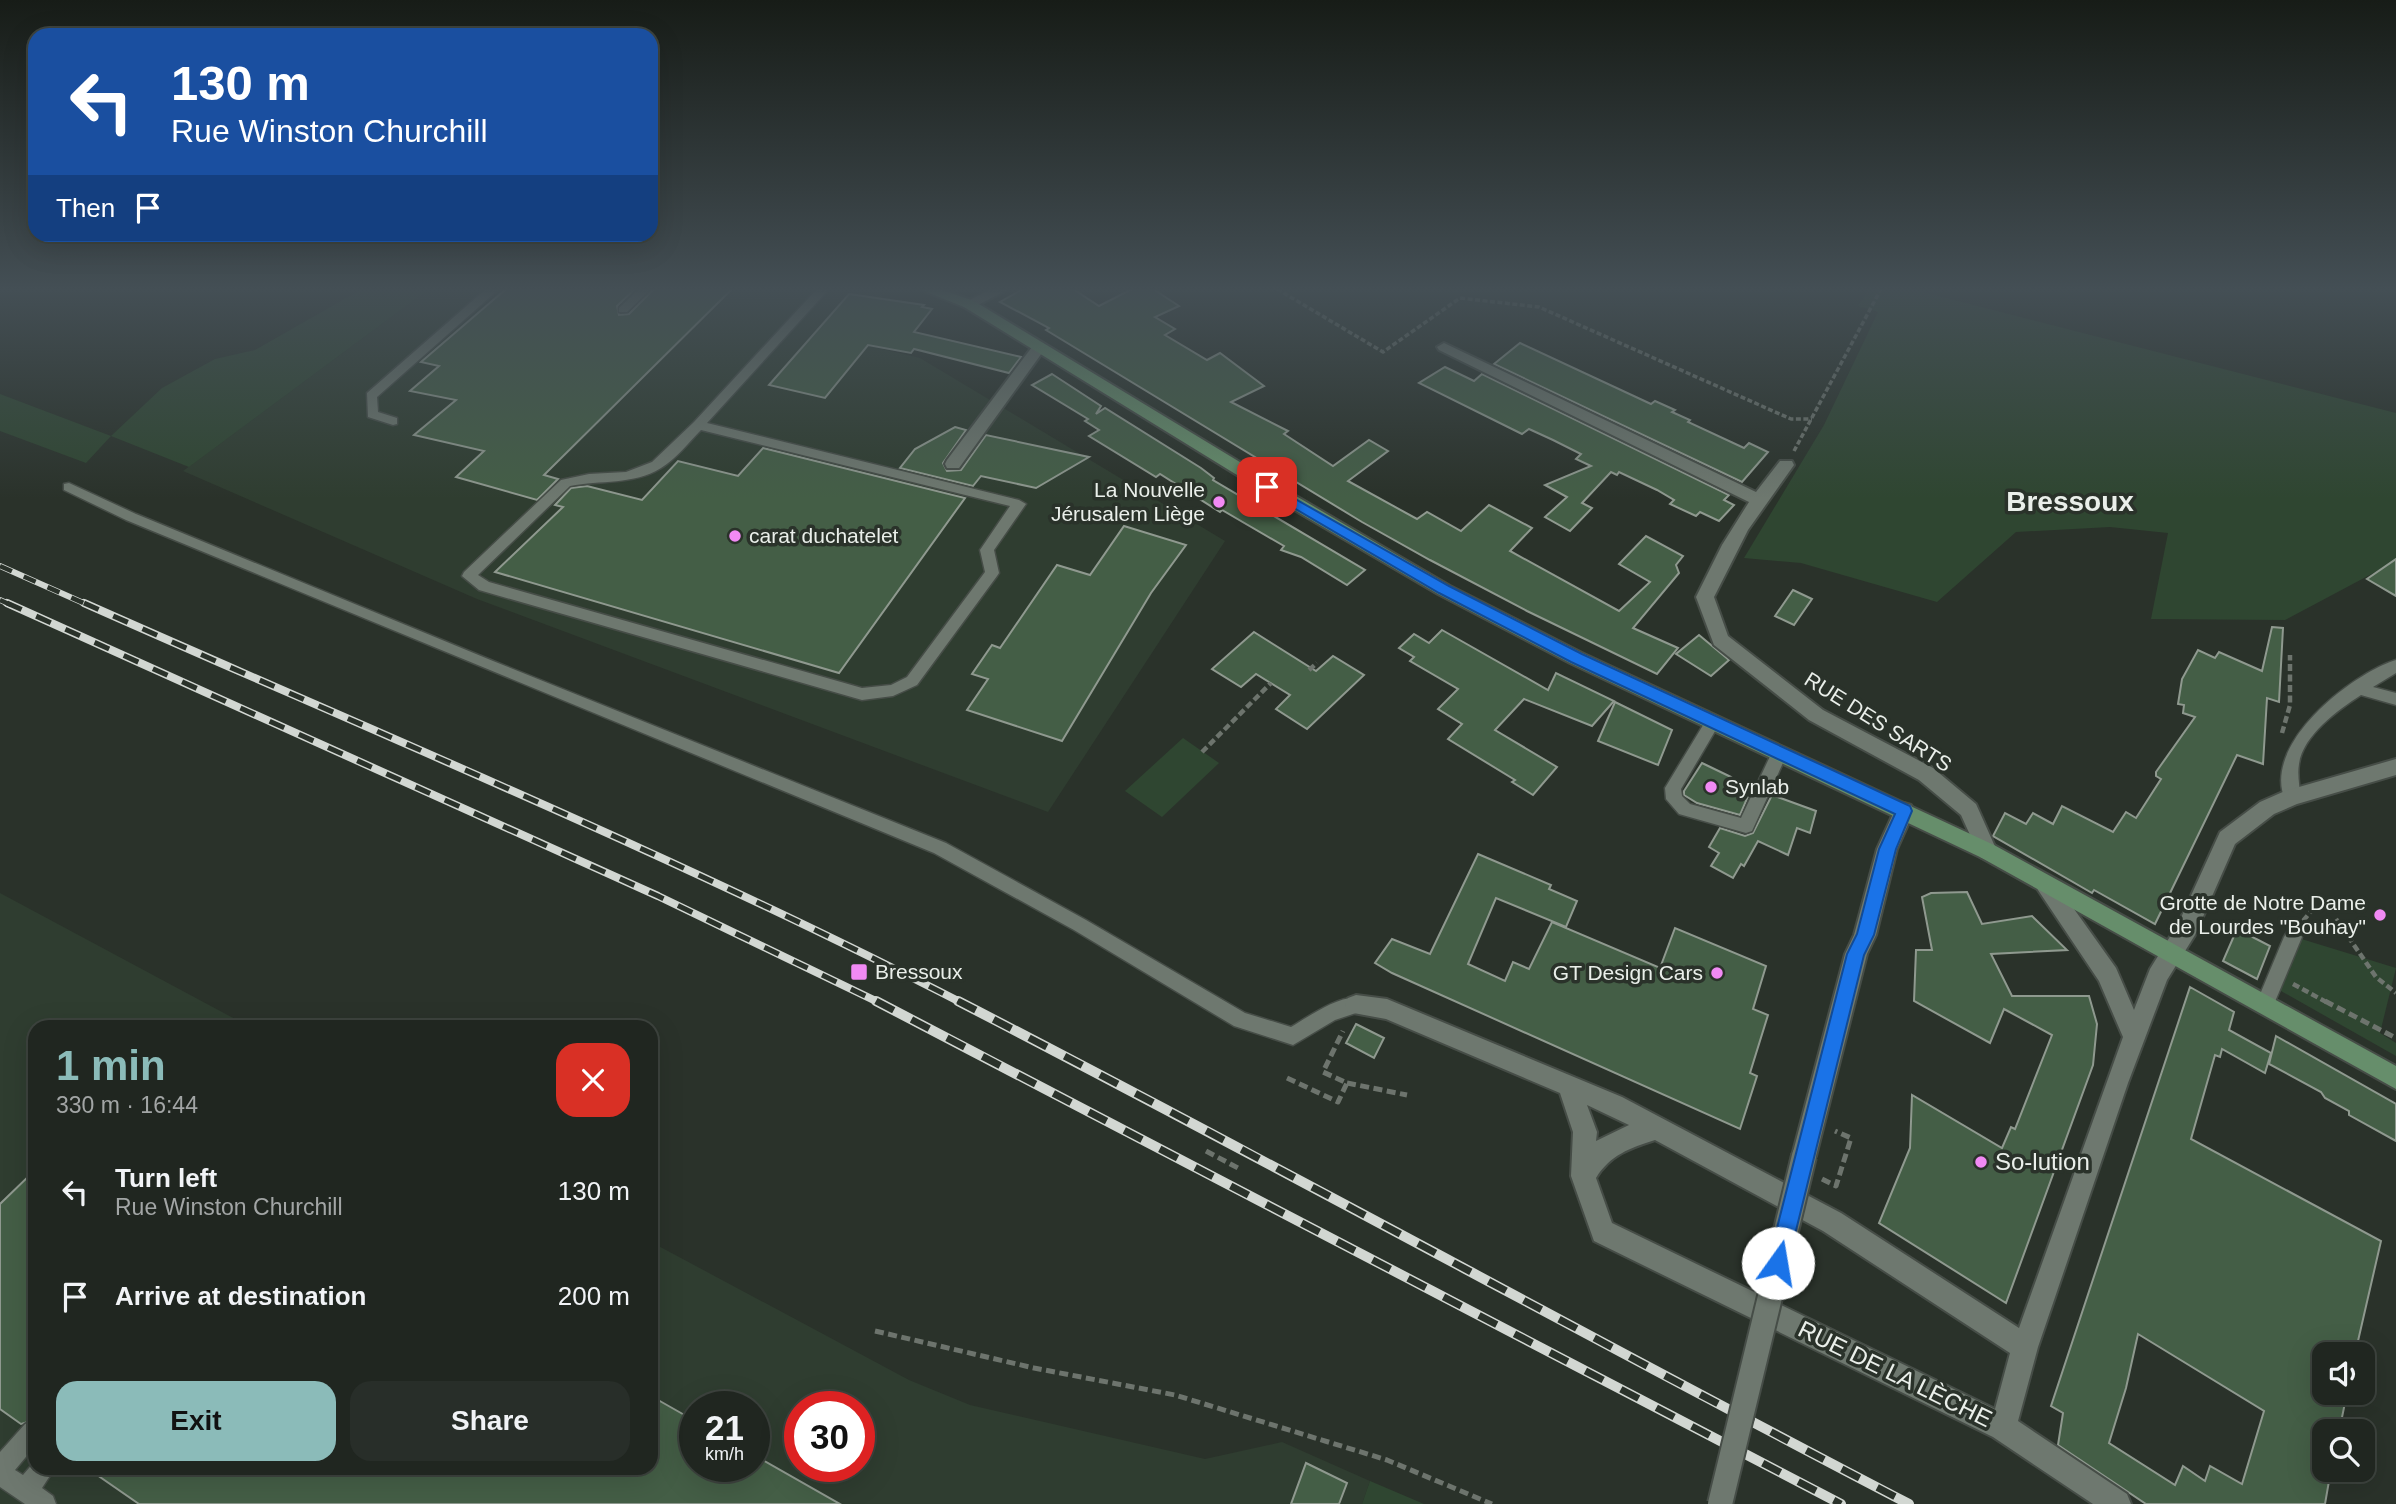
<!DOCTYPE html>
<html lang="en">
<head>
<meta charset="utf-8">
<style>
  :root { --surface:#202620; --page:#282e29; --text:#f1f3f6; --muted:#a2a5a5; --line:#3d433e; --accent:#8bbbb9 }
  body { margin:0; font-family:Helvetica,sans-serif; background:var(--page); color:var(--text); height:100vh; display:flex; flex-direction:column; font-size:26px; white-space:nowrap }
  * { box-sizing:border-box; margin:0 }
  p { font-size:23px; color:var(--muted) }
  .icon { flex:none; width:38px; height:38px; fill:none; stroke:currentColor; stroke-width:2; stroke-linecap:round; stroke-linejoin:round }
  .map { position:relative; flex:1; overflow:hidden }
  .sheet { position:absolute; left:28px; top:1020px; width:630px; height:455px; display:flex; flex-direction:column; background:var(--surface); border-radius:21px; box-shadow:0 7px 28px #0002,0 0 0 2px var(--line) }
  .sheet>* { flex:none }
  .guide { position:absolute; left:28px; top:28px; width:630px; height:214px; border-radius:21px; box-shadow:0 7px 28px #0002,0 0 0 2px var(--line); background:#1a4fa0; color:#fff; overflow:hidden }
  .tools { position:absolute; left:2312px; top:1342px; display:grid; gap:14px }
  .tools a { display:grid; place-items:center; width:63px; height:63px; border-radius:14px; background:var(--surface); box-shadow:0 7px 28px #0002,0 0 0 2px var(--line); font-size:35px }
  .speed { position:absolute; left:679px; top:1391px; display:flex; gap:14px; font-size:35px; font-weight:700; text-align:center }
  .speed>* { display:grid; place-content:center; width:91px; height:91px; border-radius:50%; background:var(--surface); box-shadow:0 7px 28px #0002,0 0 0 2px var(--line); line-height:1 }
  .speed small { font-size:18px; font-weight:400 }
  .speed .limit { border:10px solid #d22; background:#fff; color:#111 }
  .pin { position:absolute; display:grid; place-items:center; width:60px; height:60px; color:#fff; margin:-30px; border-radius:14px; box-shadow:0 4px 10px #0006 }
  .me { position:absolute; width:77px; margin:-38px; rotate:13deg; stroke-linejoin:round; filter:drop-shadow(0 0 5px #0008) }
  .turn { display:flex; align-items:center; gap:24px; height:147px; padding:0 28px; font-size:32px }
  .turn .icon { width:91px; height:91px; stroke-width:2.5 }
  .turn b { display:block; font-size:49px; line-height:60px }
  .then { display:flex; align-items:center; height:66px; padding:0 28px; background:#0003; gap:14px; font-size:26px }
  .round { display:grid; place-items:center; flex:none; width:74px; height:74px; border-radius:21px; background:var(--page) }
  .overview { display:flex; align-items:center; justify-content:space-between; height:119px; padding:0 28px }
  h1 { font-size:42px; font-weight:600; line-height:52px; color:var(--accent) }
  .cta { display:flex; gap:14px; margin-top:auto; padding:14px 28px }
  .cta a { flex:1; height:80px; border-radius:21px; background:var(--accent); color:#111; font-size:28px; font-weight:600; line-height:80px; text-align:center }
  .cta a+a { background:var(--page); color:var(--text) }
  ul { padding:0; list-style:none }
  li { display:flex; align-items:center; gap:21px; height:105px; padding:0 28px }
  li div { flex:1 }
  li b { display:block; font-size:26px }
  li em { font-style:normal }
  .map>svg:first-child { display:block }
  .built { fill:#2f3d30; fill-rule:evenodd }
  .green { fill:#2f4631 }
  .building { fill:#445e46; stroke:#8f998f; stroke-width:2; fill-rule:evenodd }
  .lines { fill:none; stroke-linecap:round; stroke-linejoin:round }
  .service-casing { stroke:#464d47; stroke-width:3 }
  .minor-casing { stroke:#464d47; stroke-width:4 }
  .secondary-casing { stroke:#464d47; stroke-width:4 }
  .path-far2 { stroke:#6d746d; stroke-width:3.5; stroke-dasharray:5 2.5; stroke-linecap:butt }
  .path-far1 { stroke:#6d746d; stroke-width:4.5; stroke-dasharray:7 3.5; stroke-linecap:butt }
  .path { stroke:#6d746d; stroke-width:5; stroke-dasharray:9 4.5; stroke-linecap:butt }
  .service { fill:#6e786f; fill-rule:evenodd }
  .minor { fill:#6e786f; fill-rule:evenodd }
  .secondary { fill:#668e6b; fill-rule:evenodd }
  .rail-far2-casing { stroke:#d2d7d2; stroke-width:6 }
  .rail-far1-casing { stroke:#d2d7d2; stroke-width:8 }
  .rail-casing { stroke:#d2d7d2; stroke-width:10 }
  .rail-far2 { stroke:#2a322a; stroke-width:4.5; stroke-dasharray:13; stroke-linecap:butt }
  .rail-far1 { stroke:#2a322a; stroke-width:5; stroke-dasharray:16; stroke-linecap:butt }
  .rail { stroke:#2a322a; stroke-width:7; stroke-dasharray:20; stroke-linecap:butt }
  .minor-bridge-casing { stroke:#464d47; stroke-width:28; stroke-linecap:butt }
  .minor-bridge { stroke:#6e786f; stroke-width:24 }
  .route { fill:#1a73e8; stroke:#114b97; stroke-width:2 }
  .poi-dot { fill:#f18af4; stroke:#2a322a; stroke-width:2.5 }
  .labels { text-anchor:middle; stroke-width:7; stroke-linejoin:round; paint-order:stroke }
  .poi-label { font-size:21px; fill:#eaefea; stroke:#2a322a; text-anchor:end }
  .street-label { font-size:21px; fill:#eaefea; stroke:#2a322a }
  .near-poi-label { font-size:24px; fill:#eaefea; stroke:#2a322a; text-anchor:start }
  .near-street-label { font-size:24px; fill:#eaefea; stroke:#2a322a }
  .district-label { font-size:28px; font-weight:bold; fill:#eaefea; stroke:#2a322a }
</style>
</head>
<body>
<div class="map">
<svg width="2396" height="1504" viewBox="0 0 2396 1504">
  <rect width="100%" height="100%" fill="#2a322a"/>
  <g class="built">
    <path d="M429 289H894L879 298 844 340 920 358 1225 541 1048 812 477 599 183 471Z"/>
    <path d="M0 893 250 1027H35V1468H651V1242L909 1380 970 1405 1205 1459 1282 1442 1370 1481 1362 1504H0ZM695 1407H754V1466H695ZM800 1407H859V1466H800Z"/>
  </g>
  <g class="green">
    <path d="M362 289H429L189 467 111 436 86 463 0 431V394L111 436 162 388 215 359 255 350Z"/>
    <path d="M1869 289H1911L2396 413V561L2285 620 2151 619 2168 533 2110 527 2016 532 1937 602 1801 563 1744 558 1824 425 1878 312 1858 306Z"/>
    <path d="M1183 738 1219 763 1162 817 1125 791Z"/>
    <path d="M2295 937 2396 968 2380 1033 2396 1043V1056L2274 987Z"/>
    <path d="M1370 1481 1424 1504H1362Z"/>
  </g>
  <g class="building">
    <path d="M506 289H635L617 306 619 315 629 314 654 289H732L544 475 558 479 537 500 456 477 484 451 414 435 456 400 410 391 439 366 421 362Z"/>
    <path d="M1023 289H1073L1099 306 1132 289H1153L1179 306 1155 317 1175 329 1165 335 1207 360 1220 353 1264 386 1231 402 1288 431 1284 434 1333 466 1369 440 1388 451 1348 481 1417 519 1427 512 1461 531 1489 505 1532 528 1510 551 1619 611 1650 582 1619 564 1646 536 1683 556 1676 565 1679 573 1633 628 1678 648 1657 674 1527 611 1430 560 1362 522 1046 330 1049 328 1000 302Z"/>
    <path d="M849 294 924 305 922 307 932 309 914 332 1021 357 1009 373 914 349 911 353 868 345 825 398 769 385Z"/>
    <path d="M1520 343 1651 404 1655 401 1675 410 1672 412 1690 420 1688 422 1744 448 1749 443 1768 452 1742 482 1494 364Z"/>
    <path d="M1445 367 1474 381 1482 374 1729 495 1724 500 1734 505 1719 521 1700 512 1696 516 1670 504 1674 500 1657 490 1619 472 1617 475 1611 472 1582 503 1592 508 1570 531 1545 517 1567 497 1545 485 1591 466 1576 459 1581 454 1553 440 1529 429 1522 434 1419 383Z"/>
    <path d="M1052 374 1101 406 1096 414 1105 408 1201 468 1214 478 1213 480 1365 570 1347 585 1301 557 1281 550 1284 546 1222 510 1220 512 1160 474 1156 477 1089 436 1099 430 1085 421 1088 419 1032 385Z"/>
    <path d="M955 427 966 430 943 463 947 471 961 470 986 435 1089 457 1036 488 981 476 973 486 900 468 915 449Z"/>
    <path d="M763 448 965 498 839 673 495 572 563 507 555 505 571 488 587 486 642 500 678 461 738 476Z"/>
    <path d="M1124 526 1186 545 1151 593 1062 741 967 710 988 679 972 674 992 645 1000 648 1057 565 1090 575Z"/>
    <path d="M2396 559V596L2367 579Z"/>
    <path d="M1793 590 1812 599 1794 625 1775 616Z"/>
    <path d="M2272 627 2283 628 2279 702 2267 698 2263 764 2237 755 2155 924 2094 890 2092 893 1993 836 2005 813 2026 824 2033 813 2053 824 2062 806 2113 832 2126 812 2136 818 2161 779 2156 776V772L2195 717 2183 713 2184 705 2178 704 2182 679 2198 650 2215 658 2219 652 2262 671Z"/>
    <path d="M1442 630 1548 690 1556 673 1614 701 1592 726 1524 699 1495 730 1557 767 1533 795 1512 782 1515 780 1448 739 1462 724 1438 709 1458 689 1410 661 1414 657 1399 648 1414 634 1429 643Z"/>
    <path d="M1254 632 1316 671 1333 656 1364 675 1307 729 1276 709 1290 695 1256 674 1241 687 1212 669Z"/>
    <path d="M1699 635 1729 660 1711 676 1676 654Z"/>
    <path d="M1615 702 1672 730 1658 765 1598 741Z"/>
    <path d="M1702 763 1731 777 1727 783 1749 794 1740 815 1697 803 1684 795V791Z"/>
    <path d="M1772 795 1816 811 1810 833 1797 828 1788 855 1758 841 1744 866 1741 864 1733 878 1711 866 1719 853 1709 847 1720 828 1745 836 1753 833Z"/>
    <path d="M1478 854 1551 885 1549 889 1577 901 1566 927 1496 898 1468 964 1505 981 1513 962 1529 969 1552 922 1660 968 1675 928 1766 966 1753 1009 1768 1015 1750 1073 1757 1076 1740 1129 1392 973 1375 963 1392 939 1430 954Z"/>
    <path d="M1967 892 1982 924 2032 916 2067 950 1991 954 2012 996H2089L2097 1024 2093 1065 2006 1303 1879 1223 1910 1148 1912 1095 2002 1148 2011 1127 2015 1129 2052 1035 2004 1009 1990 1043 1914 1001 1916 950H1932L1922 897 1931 893Z"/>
    <path d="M2237 929 2270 946 2257 979 2223 961Z"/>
    <path d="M2190 987 2234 1012 2229 1030 2271 1053 2265 1073 2222 1049 2220 1057 2215 1055 2191 1139 2381 1241 2355 1354H2324V1393H2347L2339 1432H2324V1478L2329 1481 2325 1504H2146L2058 1445 2063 1413 2051 1406ZM2138 1334 2264 1411 2242 1484 2210 1466 2205 1481 2183 1466 2175 1485 2109 1443 2126 1388Z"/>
    <path d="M1356 1024 1384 1038 1374 1058 1346 1043Z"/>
    <path d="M2276 1036 2396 1104V1141L2349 1115V1111L2325 1098 2321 1092 2269 1064Z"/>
    <path d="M35 1170V1420L21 1424 0 1409V1204Z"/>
    <path d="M651 1396 695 1421V1466H754V1455L840 1504H139L87 1468H651Z"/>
    <path d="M1306 1463 1347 1483 1339 1504H1291Z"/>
  </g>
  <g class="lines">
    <defs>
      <g id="service">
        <path d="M486 289H499L377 397 378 412 397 418V424L393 425 368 417 367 393Z"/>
        <path d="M639 289H651L627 312H619V308Z"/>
        <path d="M817 289H829L707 423 1019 500 1026 504 994 550 999 573 997 576 917 685 893 696 862 700 479 590 462 576 464 572 561 480 589 474 626 472 652 462 694 422ZM701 430 1010 506 980 550 985 572 907 677 891 685 862 688 489 582 478 575 570 486C600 480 634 485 661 468 676 459 689 442 701 430Z"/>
        <path d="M69 483 136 514 493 661 946 843 1086 920 1245 1013 1291 1027C1308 1017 1343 992 1362 999L1365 1005 1362 1011 1335 1020 1293 1045 1234 1026 1074 930 934 853 126 520 64 490V484Z"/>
        <path d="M2396 660V673L2373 687 2396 693V705L2361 695C2338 710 2303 735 2299 764 2297 775 2300 786 2300 797L2298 802H2286C2259 746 2351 674 2396 660Z"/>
        <path d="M1713 715 1721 721 1681 789 1682 796 1690 804 1741 818 1773 750H1785L1787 754 1752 831 1746 833 1679 814 1666 799 1665 788 1708 717Z"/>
        <path d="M2293 929 2299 932 2302 937 2274 1004 2271 1010 2265 1012 2259 1010 2256 1004 2284 937 2287 932Z"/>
        <path d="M33 1421 35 1446 15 1470 23 1475 35 1461V1468H55L42 1488 53 1496 56 1504H25L0 1487V1452L25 1424Z"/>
      </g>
      <g id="minor">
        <path d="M991 289H1009L974 307H964L962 304Z"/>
        <path d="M1040 342 1047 346 959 468H947L945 464 947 460 1035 343Z"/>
        <path d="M1444 343 1756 492 1780 461H1792L1794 465 1748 530 1714 597 1728 636 1823 710 1933 768 1976 804 1997 851 1994 857 1987 860 1980 857 1961 815 1919 780 1809 720 1714 645 1696 597 1722 545 1749 502 1439 350 1437 347Z"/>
        <path d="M2396 759V775L2297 804 2274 814 2235 844 2195 935 2167 980 2128 1083 2038 1347 2018 1421 2127 1494 2131 1504H2093L1993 1437 1594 1241 1571 1176 1573 1132 1560 1093 1386 1019 1348 1012 1345 1005 1348 998 1356 995 1387 999 1622 1097 1841 1213 2019 1328 2123 1037 2099 981 2038 890 2035 884 2038 878 2045 875 2052 878 2116 968 2134 1010 2150 969 2179 922 2220 832 2260 802 2285 791ZM1587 1105 1629 1125 1596 1141 1597 1132ZM1655 1140 1823 1231 2010 1353 1995 1409 1612 1223 1596 1178C1610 1155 1630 1148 1655 1140Z"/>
        <path d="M1904 803 1911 805 1914 811 1897 849 1876 935 1867 954 1816 1156 1812 1164 1804 1168 1796 1164 1792 1156 1845 954 1854 935 1877 849 1897 805Z"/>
      </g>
      <path id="secondary" d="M919 289H939L974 301 1296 496 1450 586 1582 653 1994 845 2396 1066V1089L1980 857 1570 663 1438 594 1284 504 964 307Z"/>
    </defs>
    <use href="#service" class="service-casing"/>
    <use href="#minor" class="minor-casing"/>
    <use href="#secondary" class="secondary-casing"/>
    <g class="path-far2">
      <path d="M1277 289 1383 352 1460 298 1539 307 1791 419H1812"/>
      <path d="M1794 451 1881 289"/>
    </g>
    <g class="path-far1">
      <path d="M1309 670 1317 663"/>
      <path d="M2282 733 2290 705V655"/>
      <path d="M1202 752 1271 683"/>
      <path d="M2336 919 2376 977 2396 993"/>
      <path d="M2303 921 2312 910"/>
      <path d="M2293 984 2328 1003"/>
    </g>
    <g class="path">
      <path d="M2325 1001 2396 1038"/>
      <path d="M1287 1078 1338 1102 1347 1083 1323 1072 1343 1031"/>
      <path d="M1347 1083 1407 1095"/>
      <path d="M1206 1151 1238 1168"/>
      <path d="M1822 1179 1836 1186 1851 1138 1835 1131"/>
      <path d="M875 1331 1034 1368 1175 1395 1387 1460 1492 1504"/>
    </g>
    <use href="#service" class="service"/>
    <use href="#minor" class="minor"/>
    <use href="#secondary" class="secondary"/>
    <defs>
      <g id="rail-far2">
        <path d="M0 566 88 605"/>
        <path d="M0 600 11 605"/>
      </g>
      <g id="rail-far1">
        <path d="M7 603 658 896 880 1003"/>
        <path d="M84 603C377 733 676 856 962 1003"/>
      </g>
      <g id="rail">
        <path d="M876 1001 1841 1504"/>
        <path d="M958 1001C1277 1165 1591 1339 1909 1504"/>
      </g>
    </defs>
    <use href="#rail-far2" class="rail-far2-casing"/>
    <use href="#rail-far1" class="rail-far1-casing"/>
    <use href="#rail" class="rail-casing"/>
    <use href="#rail-far2" class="rail-far2"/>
    <use href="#rail-far1" class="rail-far1"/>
    <use href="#rail" class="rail"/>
    <defs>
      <path id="minor-bridge" d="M1720 1504 1804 1156"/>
    </defs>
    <use href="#minor-bridge" class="minor-bridge-casing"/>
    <use href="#minor-bridge" class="minor-bridge"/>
  </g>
  <linearGradient id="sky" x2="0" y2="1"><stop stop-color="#171c17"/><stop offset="0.58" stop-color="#444f55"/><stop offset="1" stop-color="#444f55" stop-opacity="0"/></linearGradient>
  <rect width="2396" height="499" fill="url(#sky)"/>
  <path class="route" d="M1267 483 1449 586 1582 654 1910 806 1912 811 1896 849 1874 935 1864 955 1786 1271 1778 1274 1771 1271 1768 1263 1847 954 1857 934 1879 849 1895 814 1571 662 1439 593 1263 490V484Z"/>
  <g class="poi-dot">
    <circle cx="1219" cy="502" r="7"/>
    <circle cx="735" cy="536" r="7"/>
    <circle cx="1711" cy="787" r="7"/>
    <circle cx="2380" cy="915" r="7"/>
    <rect x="850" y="963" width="18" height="18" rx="3.5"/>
    <circle cx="1717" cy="973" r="7"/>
    <circle cx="1981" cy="1162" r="7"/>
  </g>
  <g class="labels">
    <g class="poi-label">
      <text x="1205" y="497">La Nouvelle<tspan x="1205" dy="24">Jérusalem Liège</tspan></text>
      <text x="749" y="543" text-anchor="start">carat duchatelet</text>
      <text x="1725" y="794" text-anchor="start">Synlab</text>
      <text x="2366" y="910">Grotte de Notre Dame<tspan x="2366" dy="24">de Lourdes "Bouhay"</tspan></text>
      <text x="875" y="979" text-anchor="start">Bressoux</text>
      <text x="1703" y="980">GT Design Cars</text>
    </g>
    <g class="street-label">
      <text transform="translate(1878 722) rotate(32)" y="7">RUE DES SARTS</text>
    </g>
    <g class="near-poi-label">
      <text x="1995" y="1170">So-lution</text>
    </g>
    <g class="near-street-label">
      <text transform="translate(1895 1374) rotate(26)" y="8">RUE DE LA LÈCHE</text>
    </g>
    <g class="district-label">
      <text x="2070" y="511">Bressoux</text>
    </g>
  </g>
</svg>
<div class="tools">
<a><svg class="icon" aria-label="sound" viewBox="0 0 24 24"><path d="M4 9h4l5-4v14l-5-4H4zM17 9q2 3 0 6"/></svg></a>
<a><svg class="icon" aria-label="search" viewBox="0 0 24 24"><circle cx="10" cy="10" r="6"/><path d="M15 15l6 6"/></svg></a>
</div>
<div class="speed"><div>21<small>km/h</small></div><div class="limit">30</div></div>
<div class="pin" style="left:1267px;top:487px;background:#d93025"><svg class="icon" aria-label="arrive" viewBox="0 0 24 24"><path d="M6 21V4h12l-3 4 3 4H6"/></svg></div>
<svg class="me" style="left:1778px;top:1263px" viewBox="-20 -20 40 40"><circle r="19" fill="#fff"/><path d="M0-13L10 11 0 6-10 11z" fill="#1a73e8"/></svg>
<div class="guide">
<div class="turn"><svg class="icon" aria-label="left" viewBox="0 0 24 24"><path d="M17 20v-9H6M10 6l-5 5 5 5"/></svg><div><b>130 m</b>Rue Winston Churchill</div></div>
<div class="then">Then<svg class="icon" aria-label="arrive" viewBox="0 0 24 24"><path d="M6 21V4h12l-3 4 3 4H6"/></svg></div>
</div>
<section class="sheet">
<div class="overview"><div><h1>1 min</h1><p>330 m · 16:44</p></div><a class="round" style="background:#d93025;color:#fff"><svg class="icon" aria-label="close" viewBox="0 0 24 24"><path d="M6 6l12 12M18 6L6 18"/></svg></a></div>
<ul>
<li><svg class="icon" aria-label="left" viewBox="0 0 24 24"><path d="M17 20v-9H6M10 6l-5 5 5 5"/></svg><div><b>Turn left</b><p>Rue Winston Churchill</p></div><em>130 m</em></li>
<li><svg class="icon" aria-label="arrive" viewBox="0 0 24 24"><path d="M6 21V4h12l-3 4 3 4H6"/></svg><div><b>Arrive at destination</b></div><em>200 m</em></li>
</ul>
<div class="cta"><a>Exit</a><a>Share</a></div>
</section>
</div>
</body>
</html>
